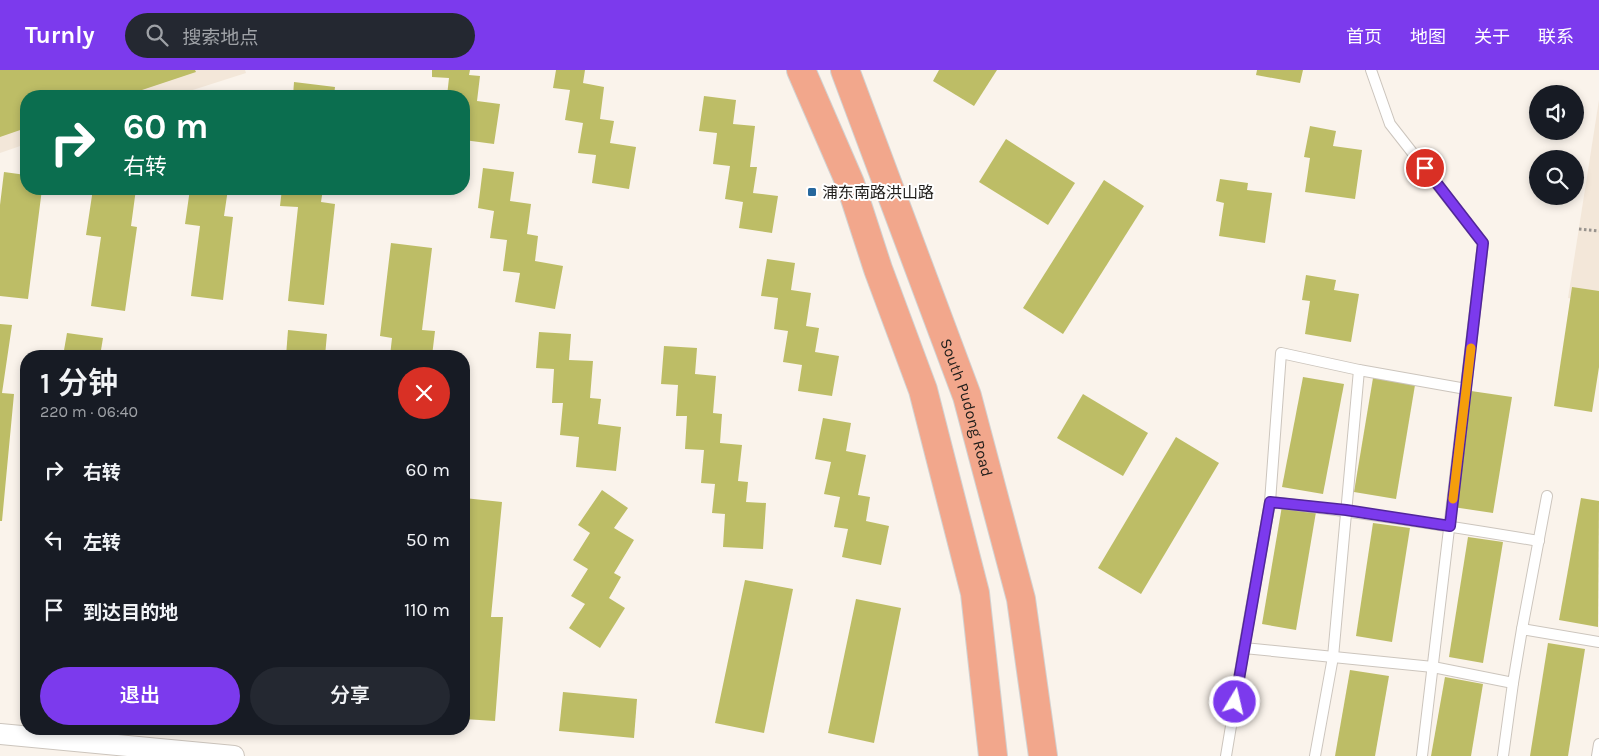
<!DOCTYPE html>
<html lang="zh">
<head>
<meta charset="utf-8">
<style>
  :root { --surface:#171b24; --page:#242831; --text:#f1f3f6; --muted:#9ea1a6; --accent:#7c3aed }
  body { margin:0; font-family:Karla,"Noto Sans SC",sans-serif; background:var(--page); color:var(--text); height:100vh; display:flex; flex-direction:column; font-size:19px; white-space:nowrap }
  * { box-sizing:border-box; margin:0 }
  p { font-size:16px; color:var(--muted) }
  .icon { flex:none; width:28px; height:28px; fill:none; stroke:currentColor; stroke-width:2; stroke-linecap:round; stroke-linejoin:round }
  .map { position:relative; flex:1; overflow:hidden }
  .panel { position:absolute; left:20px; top:280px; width:450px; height:385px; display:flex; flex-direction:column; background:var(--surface); border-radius:20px; box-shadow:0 2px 8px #0003 }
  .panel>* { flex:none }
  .top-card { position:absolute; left:20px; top:20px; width:450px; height:105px; border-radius:20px; box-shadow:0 2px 8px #0003; background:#0b6e4f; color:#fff; overflow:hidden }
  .tools { position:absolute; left:1529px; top:15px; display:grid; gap:10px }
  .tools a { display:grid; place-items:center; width:55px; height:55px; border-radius:50%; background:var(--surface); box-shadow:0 2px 8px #0003; font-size:25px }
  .pin { position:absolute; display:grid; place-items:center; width:42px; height:42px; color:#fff; margin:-21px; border:2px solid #fff; border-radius:50%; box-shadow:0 1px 5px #0007 }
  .me { position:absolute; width:55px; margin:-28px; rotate:9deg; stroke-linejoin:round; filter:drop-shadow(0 0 4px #0008) }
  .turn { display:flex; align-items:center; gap:18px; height:105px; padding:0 20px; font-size:22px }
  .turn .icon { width:65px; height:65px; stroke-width:2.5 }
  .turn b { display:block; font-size:35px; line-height:42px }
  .round { display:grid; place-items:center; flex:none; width:52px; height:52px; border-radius:26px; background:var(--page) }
  .summary { display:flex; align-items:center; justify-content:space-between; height:85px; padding:0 20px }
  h1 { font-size:30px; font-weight:600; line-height:38px }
  .primary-button { display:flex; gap:10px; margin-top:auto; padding:10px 20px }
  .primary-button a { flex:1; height:58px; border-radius:30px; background:var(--accent); color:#fff; font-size:20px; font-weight:600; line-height:58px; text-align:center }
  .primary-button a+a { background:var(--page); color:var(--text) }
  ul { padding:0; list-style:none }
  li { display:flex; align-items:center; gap:15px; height:70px; padding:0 20px }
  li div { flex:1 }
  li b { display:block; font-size:19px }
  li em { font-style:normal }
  header { display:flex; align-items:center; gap:30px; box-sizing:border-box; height:70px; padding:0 25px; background:var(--accent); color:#fff }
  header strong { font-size:24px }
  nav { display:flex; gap:28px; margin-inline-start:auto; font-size:18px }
  .search { width:350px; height:45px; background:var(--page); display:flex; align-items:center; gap:12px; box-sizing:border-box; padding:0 18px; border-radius:28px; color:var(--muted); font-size:19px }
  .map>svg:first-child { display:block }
  .built { fill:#f3e7d9 }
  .building { fill:#bdbd66 }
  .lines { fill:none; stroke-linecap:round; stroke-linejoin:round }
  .service-casing { stroke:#ccc5bd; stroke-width:12 }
  .minor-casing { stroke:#ccc5bd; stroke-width:22 }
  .primary-casing { stroke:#d2d2d1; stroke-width:30 }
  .path { stroke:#97928d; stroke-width:3; stroke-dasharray:2.5 2.5; stroke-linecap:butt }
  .service { stroke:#fff; stroke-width:10 }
  .minor { stroke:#fff; stroke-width:20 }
  .primary { stroke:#f2a78c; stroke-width:28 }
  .route-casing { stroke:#51269a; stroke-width:12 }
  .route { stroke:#7c3aed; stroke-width:9 }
  .slow { stroke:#f59e0b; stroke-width:9 }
  .poi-dot { fill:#26679d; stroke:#fff; stroke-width:2 }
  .labels { text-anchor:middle; stroke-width:4; stroke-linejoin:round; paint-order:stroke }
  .poi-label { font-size:16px; fill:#201e1b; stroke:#fff; text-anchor:start }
  .street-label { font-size:16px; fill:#201e1b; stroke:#fff }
</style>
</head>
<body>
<header>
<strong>Turnly</strong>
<div class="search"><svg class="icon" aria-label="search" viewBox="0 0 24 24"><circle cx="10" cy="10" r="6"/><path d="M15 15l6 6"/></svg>搜索地点</div>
<nav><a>首页</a><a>地图</a><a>关于</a><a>联系</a></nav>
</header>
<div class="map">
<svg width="1599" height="686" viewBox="0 0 1599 686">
  <rect width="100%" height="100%" fill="#faf3eb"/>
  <g class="built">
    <path d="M0 0H245L246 3 174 26H26V74L0 83Z"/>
    <path d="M1599 30V233L1568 228Z"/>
  </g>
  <g class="building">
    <path d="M0 0H195L196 2 124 26H26V58L0 67Z"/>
    <path d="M432 0H470L469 5 480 6 477 31 500 34 494 74 464 70V26H447L449 8 432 7Z"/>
    <path d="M556 0H585L583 13 604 17 600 49 614 51 610 73 636 77 629 119 592 113 596 85 578 83 583 53 565 50 570 20 553 18Z"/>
    <path d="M939 0H997L974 36 933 11Z"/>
    <path d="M1257 0H1303L1300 13 1256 5Z"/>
    <path d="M294 12 335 17 334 26H293Z"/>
    <path d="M704 26 736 30 733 54 755 56 750 97H757L753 123 778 126 772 163 739 158 743 132 725 129 730 96 713 94 717 63 699 61Z"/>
    <path d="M1310 56 1336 61 1333 76 1362 80 1355 129 1305 122 1310 88 1304 87Z"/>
    <path d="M1006 69 1075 113 1048 155 979 112Z"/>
    <path d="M483 98 514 102 510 131 531 134 527 164 538 166 535 191 563 196 555 239 515 232 520 203 503 201 507 170 490 168 494 141 478 138Z"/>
    <path d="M4 102 26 105V119H42L28 229 0 226V135Z"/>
    <path d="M1220 109 1248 113 1247 120 1272 123 1265 173 1219 166 1224 133 1216 131Z"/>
    <path d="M1104 110 1144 136 1063 264 1023 238Z"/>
    <path d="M93 119H136L131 156 137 157 125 241 91 236 101 167 86 165Z"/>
    <path d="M190 119H228L224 146 233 147 223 230 191 226 200 156 185 154Z"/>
    <path d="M282 119H323L321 132 335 134 324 235 288 231 298 137 280 136Z"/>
    <path d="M391 173 432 178 422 260 435 261 432 286H390L392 268 380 266Z"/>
    <path d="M767 189 795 193 791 220 811 223 806 256 819 258 815 282 839 286 832 326 798 321 802 295 783 292 788 261 774 259 778 228 761 226Z"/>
    <path d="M1306 205 1336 210 1334 220 1359 224 1351 272 1305 264 1310 231 1302 230Z"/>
    <path d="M1572 217 1599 221V297L1592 342 1554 336Z"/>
    <path d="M0 254 12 255 2 323 14 324 2 451H0Z"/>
    <path d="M288 260 327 264 325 286H286Z"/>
    <path d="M539 262 571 264 569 290 593 291 590 328 601 329 598 354 621 357 616 401 576 397 579 367 560 365 563 333H552L554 299 536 298Z"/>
    <path d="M67 263 103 268 100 286H63Z"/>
    <path d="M664 276 697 278 695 304 716 306 713 343 722 344 720 373 742 375 738 411 748 412 746 432 766 433 763 479 723 477 725 444 712 443 715 414 701 413 704 380 685 379 687 346H676L678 315 661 314Z"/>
    <path d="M1303 307 1344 314 1323 424 1282 417Z"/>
    <path d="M1373 308 1415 315 1396 429 1354 422Z"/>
    <path d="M1471 321 1512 327 1493 443 1453 437Z"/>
    <path d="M1083 324 1148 363 1123 406 1057 368Z"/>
    <path d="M823 348 851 353 846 381 866 385 858 425 870 427 866 451 889 456 881 495 842 487 848 459 834 457 840 427 824 424 831 392 815 389Z"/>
    <path d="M1176 367 1219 393 1141 524 1098 498Z"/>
    <path d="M602 420 628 438 614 458 634 470 614 503 621 507 609 528 625 538 600 578 569 558 585 534 571 526 588 499 573 490 590 463 578 455Z"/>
    <path d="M464 428 502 432 491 547H503L495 651 464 649Z"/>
    <path d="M1581 428 1599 431 1598 557 1559 550Z"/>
    <path d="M1282 436 1316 442 1296 560 1262 554Z"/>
    <path d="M1373 453 1410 458 1392 572 1356 566Z"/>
    <path d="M1468 467 1503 472 1483 593 1449 587Z"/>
    <path d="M745 510 793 519 764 663 715 653Z"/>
    <path d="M856 529 901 538 874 673 828 663Z"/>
    <path d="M1548 573 1585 579 1568 686H1530Z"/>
    <path d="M1350 600 1389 606 1375 686H1335Z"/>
    <path d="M1445 607 1483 614 1471 686H1431Z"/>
    <path d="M563 622 637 629 634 668 559 661Z"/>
  </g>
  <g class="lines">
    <defs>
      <g id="service">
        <path d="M1371 0 1390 54 1483 173 1422 686"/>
        <path d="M1270 432 1281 283 1359 300"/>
        <path d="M1522 559 1547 426"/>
        <path d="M1244 578 1270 432C1360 442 1449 456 1539 471"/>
        <path d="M1226 686 1244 578 1433 597 1513 613 1522 559 1599 572"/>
        <path d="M1315 686 1333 587 1359 300 1466 319"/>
        <path d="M1503 686 1513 613"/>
        <path d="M1597 686 1599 674"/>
      </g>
      <path id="minor" d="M0 664 234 686"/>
      <g id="primary">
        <path d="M801 0 850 113 878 199 923 320 975 523 993 686"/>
        <path id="s1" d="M845 0 967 326 1021 529 1043 686"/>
      </g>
    </defs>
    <use href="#service" class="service-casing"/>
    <use href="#minor" class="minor-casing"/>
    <use href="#primary" class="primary-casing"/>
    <path class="path" d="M1579 159 1599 161"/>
    <use href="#service" class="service"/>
    <use href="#minor" class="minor"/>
    <use href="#primary" class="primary"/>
  </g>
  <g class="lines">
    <defs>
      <path id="route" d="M1235 632 1270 432 1346 440 1450 456 1483 173 1425 98"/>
    </defs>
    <use href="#route" class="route-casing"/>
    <use href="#route" class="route"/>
    <path class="slow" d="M1453 429 1471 278"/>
  </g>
  <rect class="poi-dot" x="807" y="117" width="10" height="10" rx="2.5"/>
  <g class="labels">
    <g class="poi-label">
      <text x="822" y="128">浦东南路洪山路</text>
    </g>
    <g class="street-label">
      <text dy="6" stroke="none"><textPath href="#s1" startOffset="359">South Pudong Road</textPath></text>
    </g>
  </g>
</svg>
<div class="tools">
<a><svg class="icon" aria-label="sound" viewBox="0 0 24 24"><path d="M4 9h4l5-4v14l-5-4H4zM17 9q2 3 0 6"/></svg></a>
<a><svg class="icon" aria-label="search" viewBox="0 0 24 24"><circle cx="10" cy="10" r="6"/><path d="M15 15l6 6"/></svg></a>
</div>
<div class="pin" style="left:1425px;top:98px;background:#d93025"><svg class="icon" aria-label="arrive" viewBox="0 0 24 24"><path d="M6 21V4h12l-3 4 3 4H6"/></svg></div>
<svg class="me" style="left:1235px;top:632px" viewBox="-20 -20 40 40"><circle r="17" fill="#7c3aed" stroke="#fff" stroke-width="3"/><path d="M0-11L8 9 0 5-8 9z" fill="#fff"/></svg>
<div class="top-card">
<div class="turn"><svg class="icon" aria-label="right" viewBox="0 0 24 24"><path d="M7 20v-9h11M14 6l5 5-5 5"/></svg><div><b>60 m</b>右转</div></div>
</div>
<section class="panel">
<div class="summary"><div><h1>1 分钟</h1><p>220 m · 06:40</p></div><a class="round" style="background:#d93025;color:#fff"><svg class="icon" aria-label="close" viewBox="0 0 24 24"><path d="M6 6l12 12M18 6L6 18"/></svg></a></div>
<ul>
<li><svg class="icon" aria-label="right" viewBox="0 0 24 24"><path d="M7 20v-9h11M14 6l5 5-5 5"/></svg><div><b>右转</b></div><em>60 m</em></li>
<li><svg class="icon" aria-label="left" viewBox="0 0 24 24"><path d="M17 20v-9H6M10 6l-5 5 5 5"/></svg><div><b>左转</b></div><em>50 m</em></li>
<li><svg class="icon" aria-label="arrive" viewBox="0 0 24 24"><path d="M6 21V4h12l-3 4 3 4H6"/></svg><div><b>到达目的地</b></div><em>110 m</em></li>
</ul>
<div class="primary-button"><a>退出</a><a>分享</a></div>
</section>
</div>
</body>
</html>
